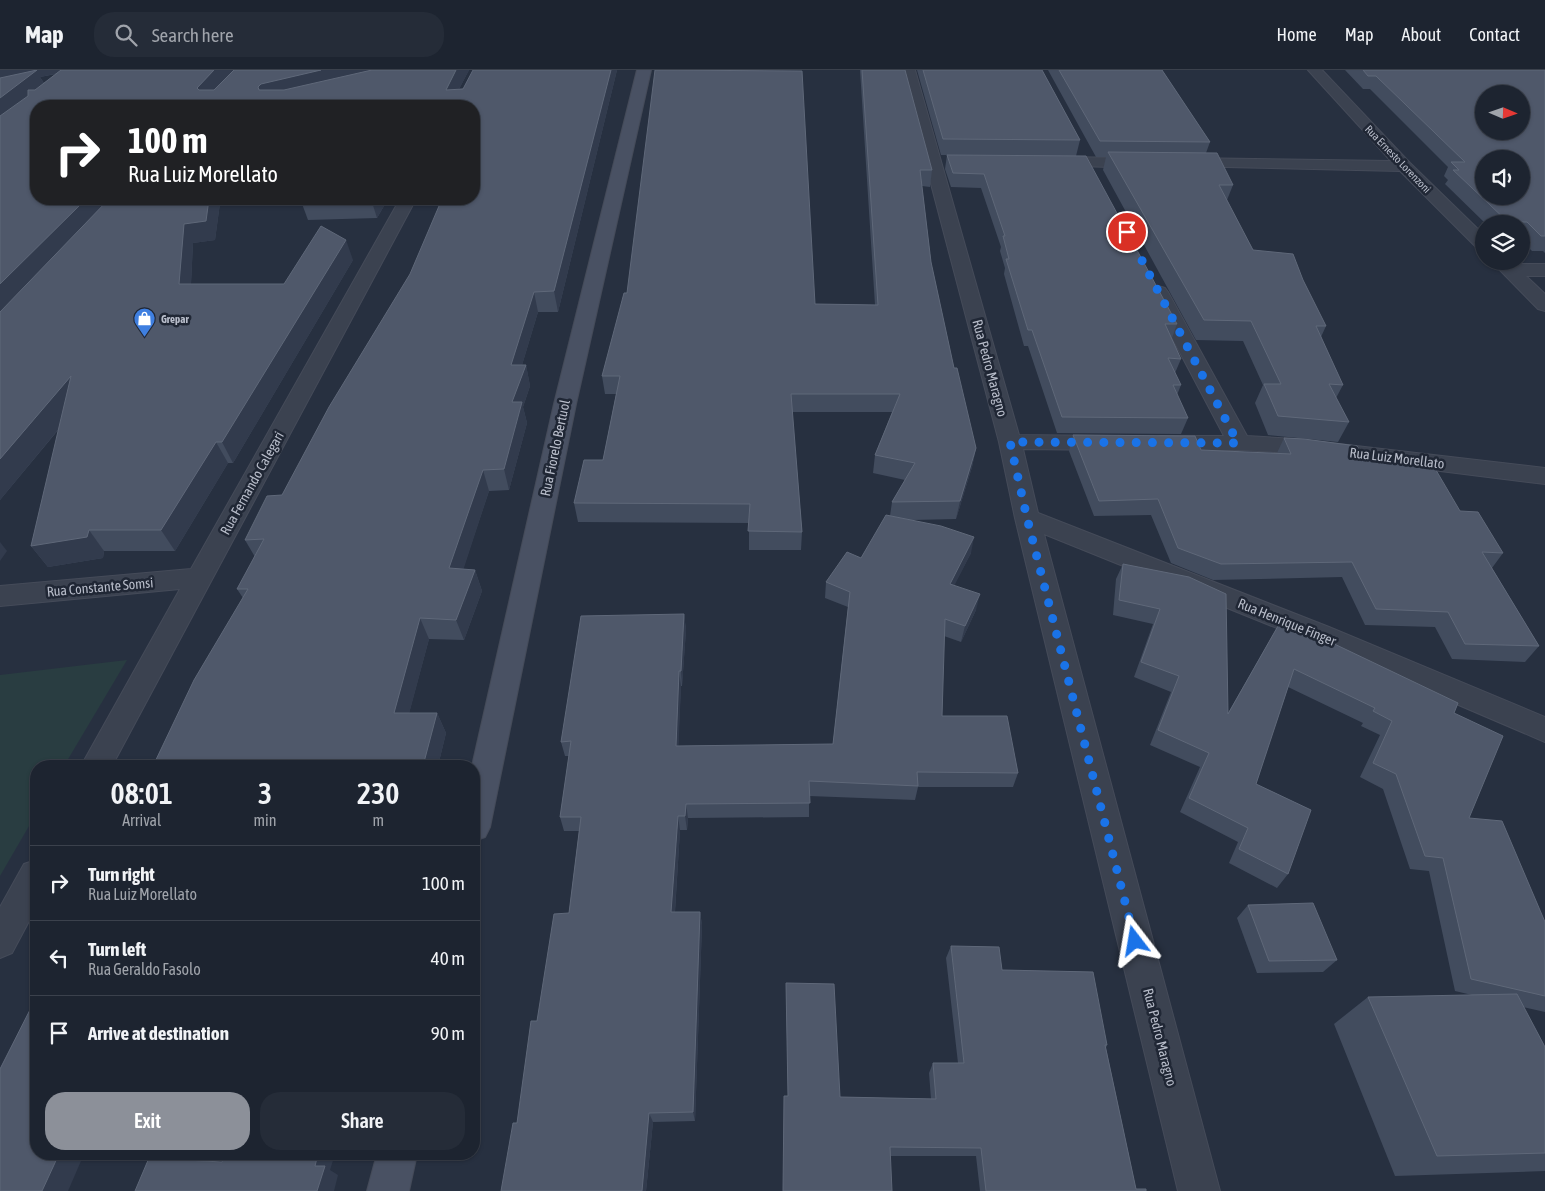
<!DOCTYPE html>
<html lang="en">
<head>
<meta charset="utf-8">
<style>
  :root { --surface:#1d2430; --page:#252c38; --text:#f1f3f6; --muted:#a0a4ab; --line:#3b414c; --accent:#8c9099 }
  body { margin:0; font-family:"Asap Condensed",sans-serif; background:var(--page); color:var(--text); height:100vh; display:flex; flex-direction:column; font-size:19px; white-space:nowrap }
  * { box-sizing:border-box; margin:0 }
  p { font-size:16px; color:var(--muted) }
  .icon { flex:none; width:28px; height:28px; fill:none; stroke:currentColor; stroke-width:2; stroke-linecap:round; stroke-linejoin:round }
  .map { position:relative; flex:1; overflow:hidden }
  .details { position:absolute; left:30px; top:690px; width:450px; height:400px; display:flex; flex-direction:column; background:var(--surface); border-radius:20px; box-shadow:0 1px 4px #0004,0 0 0 1px var(--line) }
  .details>* { flex:none }
  .guide { position:absolute; left:30px; top:30px; width:450px; height:105px; border-radius:20px; box-shadow:0 1px 4px #0004,0 0 0 1px var(--line); background:#202124; color:#fff; overflow:hidden }
  .needle { width:32px; rotate:92deg }
  .controls { position:absolute; left:1475px; top:15px; display:grid; gap:10px }
  .controls a { display:grid; place-items:center; width:55px; height:55px; border-radius:50%; background:var(--surface); box-shadow:0 1px 4px #0004,0 0 0 1px var(--line); font-size:25px }
  .pin { position:absolute; display:grid; place-items:center; width:42px; height:42px; color:#fff; margin:-21px; border:2px solid #fff; border-radius:50%; box-shadow:0 1px 5px #0007 }
  .me { position:absolute; width:55px; margin:-28px; rotate:346deg; stroke-linejoin:round; filter:drop-shadow(0 0 4px #0008) }
  .turn { display:flex; align-items:center; gap:18px; height:105px; padding:0 15px; font-size:22px }
  .turn .icon { width:65px; height:65px; stroke-width:2.5 }
  .turn b { display:block; font-size:35px; line-height:42px }
  .eta { display:flex; justify-content:space-evenly; align-items:center; height:85px; text-align:center }
  .eta b { font-size:30px; font-weight:600; line-height:35px }
  .primary-button { display:flex; gap:10px; margin-top:auto; padding:10px 15px }
  .primary-button a { flex:1; height:58px; border-radius:20px; background:var(--accent); color:#fff; font-size:20px; font-weight:600; line-height:58px; text-align:center }
  .primary-button a+a { background:var(--page); color:var(--text) }
  ul { padding:0; list-style:none }
  li { display:flex; align-items:center; gap:15px; height:75px; padding:0 15px; border-top:1px solid var(--line) }
  li div { flex:1 }
  li b { display:block; font-size:19px }
  li em { font-style:normal }
  header { display:flex; align-items:center; gap:30px; box-sizing:border-box; height:70px; padding:0 25px; background:var(--surface); border-bottom:1px solid var(--line) }
  header strong { font-size:24px }
  nav { display:flex; gap:28px; margin-inline-start:auto; font-size:18px }
  .search { width:350px; height:45px; background:var(--page); display:flex; align-items:center; gap:12px; box-sizing:border-box; padding:0 18px; border-radius:20px; color:var(--muted); font-size:19px }
  .map>svg:first-child { display:block }
  .green { fill:#293d41 }
  .lines { fill:none; stroke-linecap:round; stroke-linejoin:round }
  .minor-casing { stroke:#454b59; stroke-width:2 }
  .secondary-casing { stroke:#454b59; stroke-width:2 }
  .minor { fill:#3b4250; fill-rule:evenodd }
  .secondary { fill:#495163; fill-rule:evenodd }
  .wall { fill:#424c5e; fill-rule:evenodd }
  .shaded-wall { fill:#323b4d }
  .building { fill:#4f586a; stroke:#5f6879; fill-rule:evenodd }
  .route { stroke:#1a73e8; stroke-width:9; stroke-dasharray:0 16.2 }
  .labels { text-anchor:middle; stroke-width:5; stroke-linejoin:round; paint-order:stroke }
  .far-street-label { font-size:11px; fill:#b8bdca; stroke:#202735 }
  .far-poi-label { font-size:11px; font-weight:bold; fill:#b8bdca; stroke:#202735; text-anchor:start }
  .street-label { font-size:14px; fill:#b8bdca; stroke:#202735 }
</style>
</head>
<body>
<header>
<strong>Map</strong>
<div class="search"><svg class="icon" aria-label="search" viewBox="0 0 24 24"><circle cx="10" cy="10" r="6"/><path d="M15 15l6 6"/></svg>Search here</div>
<nav><a>Home</a><a>Map</a><a>About</a><a>Contact</a></nav>
</header>
<div class="map">
<svg width="1545" height="1121" viewBox="0 0 1545 1121">
  <rect width="100%" height="100%" fill="#273040"/>
  <path class="green" d="M127 590 64 696H36V744L0 806V605Z"/>
  <g class="lines">
    <defs>
      <g id="minor">
        <path d="M901 0H915L1019 365 1108 366 1116 368 1119 373 1116 378 1108 380 1023 379 1038 443 1329 557 1545 647V672L1309 571 1044 464 1220 1121H1178L1015 448 999 372Z"/>
        <path d="M1308 0H1322L1410 93 1484 165V180L1478 179 1400 101 1179 96 1177 93 1179 90 1185 88 1391 91Z"/>
        <path d="M1053 87 1142 88 1148 90 1150 93 1148 96 1142 98 1047 95 1045 92 1047 89Z"/>
        <path d="M400 129H416L112 696H81L180 519 0 536V516L191 499Z"/>
        <path d="M1491 191H1511L1514 194H1545V206H1526L1545 224V241L1538 239Z"/>
        <path d="M1158 216 1165 218 1168 222 1247 366 1296 369 1545 398V414L1296 383 1239 380H1161L1153 378 1150 373 1153 368 1161 366H1224L1148 222 1151 218Z"/>
        <path d="M36 790V838L12 883 0 888V837L24 794Z"/>
      </g>
      <g id="secondary">
        <path d="M637 0H651L576 334 490 757 485 767 474 771V696H472L554 334Z"/>
        <path d="M377 1084H417L409 1121H367Z"/>
      </g>
    </defs>
    <use href="#minor" class="minor-casing"/>
    <use href="#secondary" class="secondary-casing"/>
    <use href="#minor" class="minor"/>
    <use href="#secondary" class="secondary"/>
  </g>
  <g class="wall">
    <path d="M0 0H469L459 19 617 0 558 242H538L522 295H526L530 316 523 337 527 353 509 420 489 421 463 499 475 500 482 521 464 570 429 569 409 643H437L446 663 438 696H153L243 528 237 519 255 487 245 470 282 425 474 129V36H36V129L220 133 215 170 193 173 191 214H284L353 190 233 393H228L175 481H104L103 488 48 497 31 476 59 359 0 430ZM56 4 44 13 40 7Z"/>
    <path d="M729 0 815 234 875 235 860 0H905L932 100 930 117 922 116 931 192 954 298 976 378 972 397 956 449 912 450 971 483 954 515 976 540 961 572 944 566 942 646 1018 703 1013 717H918L915 730 809 726V747L688 748 687 760H680L675 842H700L702 855 695 1051 653 1052 646 1121H501L517 1053 537 951 569 843 579 761H564L560 747 569 686H565L561 672 684 544 686 560 682 616H681L678 676 833 674 848 537 825 528 826 512 861 488 890 446 892 432 905 410 873 403 875 385 892 342H792L802 462 801 480H749V453L578 452 574 433 603 390 616 324H605L602 306 627 223Z"/>
    <path d="M917 0H1042L1080 70 1076 86 1177 254 1172 268 1181 289 1175 303 1181 315 1177 325 1188 348 1181 364 1057 363 1028 276H1024L1004 204 1005 198 1000 181 1001 177 981 118 951 117 945 99 947 85H941Z"/>
    <path d="M1048 0H1162L1210 72 1206 83 1233 115 1227 130 1253 180 1303 210 1326 256 1321 267 1343 315 1336 328 1349 352 1338 372 1268 365 1255 333 1263 315 1243 271 1196 270 1103 100 1106 87H1096Z"/>
    <path d="M1345 0H1545V183L1543 181H1532L1521 170V154H1486L1445 114 1448 110 1444 106 1448 97 1370 19H1363Z"/>
    <path d="M302 129H388L377 148 308 150 301 131Z"/>
    <path d="M1073 365 1201 380 1277 383 1284 368 1365 391 1460 441 1503 483 1492 498 1539 576 1525 592 1452 589 1435 557 1365 555 1342 507 1213 510 1171 493 1151 445 1094 446 1069 381Z"/>
    <path d="M1123 494 1189 507 1228 643 1282 549 1454 643 1469 748 1545 852V942L1523 937 1545 977V1101L1395 1106 1334 954 1368 927 1472 925 1455 921 1429 801 1410 799 1383 719 1360 707 1380 665 1361 656 1363 653 1288 617 1256 714 1288 804 1277 818 1229 793 1238 772 1180 742 1200 697 1150 675 1171 622 1134 607 1153 554 1113 545 1116 509Z"/>
    <path d="M1248 835 1337 890 1323 902 1257 903 1237 848Z"/>
    <path d="M951 876 1002 900 1107 975 1106 978 1136 1119 1146 1121H980L976 1086H891L788 1026 786 913 840 1027 931 1029 929 1003 933 993H958L946 888Z"/>
  </g>
  <g class="shaded-wall">
    <path d="M0 0H73L40 7 46 17 0 54Z"/>
    <path d="M214 0H236L204 36 197 18Z"/>
    <path d="M321 0H399L268 31 258 17 261 14Z"/>
    <path d="M456 0H469L450 36 446 20Z"/>
    <path d="M611 0H617L558 242 554 221Z"/>
    <path d="M86 129H115L0 248V214Z"/>
    <path d="M209 129H245L220 133 215 170 193 173 190 234 179 214 184 154Z"/>
    <path d="M371 129H388L377 148Z"/>
    <path d="M346 170 353 190 233 393 222 372Z"/>
    <path d="M534 222 538 242 516 315 511 295Z"/>
    <path d="M526 295 530 316 523 337 527 353 509 420 504 399 512 332Z"/>
    <path d="M71 306 85 327 0 430V389Z"/>
    <path d="M216 372 228 393 175 481 161 460Z"/>
    <path d="M976 378 972 397 956 449 960 431Z"/>
    <path d="M483 400 489 421 457 519 449 498Z"/>
    <path d="M89 460 104 481 103 488 48 497 31 476Z"/>
    <path d="M974 467 971 483 947 530 950 514Z"/>
    <path d="M0 472 7 481 0 491Z"/>
    <path d="M475 500 482 521 464 570 456 550Z"/>
    <path d="M980 524 976 540 961 572 965 556Z"/>
    <path d="M684 544 686 560 682 616 681 601Z"/>
    <path d="M420 548 429 569 404 663 394 643Z"/>
    <path d="M679 601 681 616 678 690 676 676Z"/>
    <path d="M437 643 446 663 438 696H423Z"/>
    <path d="M686 734 688 748 687 760 685 746Z"/>
    <path d="M678 746 680 760 674 855 671 842Z"/>
    <path d="M700 842 702 855 695 1051 693 1042Z"/>
    <path d="M649 1043 653 1052 646 1121H642Z"/>
    <path d="M59 1084H84L68 1121H42Z"/>
    <path d="M318 1084H335L330 1100 338 1105 334 1121H317L315 1096Z"/>
  </g>
  <g class="building">
    <path d="M37 0 0 28V8Z"/>
    <path d="M61 0H214L197 18 199 20H214L234 0H321L261 14 258 17 259 20H284L372 0H456L446 20 463 19 473 0H611L554 221 534 222 511 295H526L512 332H522L504 399 483 400 449 498 475 500 456 550 420 548 394 643H437L423 696H153L194 610 248 519H237L264 469 245 470 267 426 282 425 329 337 410 204 442 129H474V69L476 65 474 64V36H36V129H86L0 214V46L28 26V20H35Z"/>
    <path d="M655 0 802 1 815 234 878 235 862 0H905L932 100H920L931 192 954 298H957L976 378 960 431 892 432 915 393 875 385 900 324H791L802 462 748 461 750 434 574 433 584 390H603L620 306H602L624 223H627Z"/>
    <path d="M923 0H1042L1080 70 943 69Z"/>
    <path d="M1059 0H1162L1210 72 1100 71Z"/>
    <path d="M1363 0H1545V166H1541L1527 152H1508L1453 100H1459L1451 92H1465L1376 6H1368ZM1484 24H1521V61H1484ZM1484 89H1521V126H1484Z"/>
    <path d="M1108 82 1217 83 1233 115H1219L1253 180 1293 184 1303 210 1326 256H1316L1343 315 1329 314 1349 352 1278 346 1264 314H1281L1251 251 1204 250Z"/>
    <path d="M947 85 1086 86 1177 254H1165L1181 289 1168 288 1181 315H1173L1188 348 1062 347 1032 260H1028L1006 189H1009L1003 166H1005L984 104 953 103Z"/>
    <path d="M109 129H209L206 151 184 154 179 214H284L321 156 346 170 222 372H216L161 460H89L87 467 31 476 71 306 0 389V242Z"/>
    <path d="M302 129H371L301 131Z"/>
    <path d="M1073 365 1195 366 1201 380 1291 384 1284 368 1304 369 1357 376 1365 391 1433 395 1460 441 1478 442 1503 483 1482 482 1539 576 1465 574 1448 542 1376 539 1352 492 1221 494 1178 478 1158 429 1099 431Z"/>
    <path d="M886 445 941 456 974 467 950 514 980 524 965 556 945 549 942 646H1007L1018 703 917 702 918 716 809 711 810 733 686 734 685 746H678L671 842H700L693 1042 649 1043 642 1121H501L513 1053H517L531 951H537L554 844 569 843 581 747H560L571 671 561 672 581 546 684 544 681 601H679L676 676 833 674 850 522 826 512 847 482 861 488Z"/>
    <path d="M1123 494 1189 507 1226 524 1228 644 1282 549 1458 633 1454 643 1503 666 1469 748 1502 751 1545 852V926L1471 909 1443 788 1425 786 1396 704 1373 693 1392 651 1373 641 1375 638 1294 599 1256 714 1311 740 1288 804 1239 779 1248 758 1189 728 1209 683 1158 660 1179 606 1141 592 1160 539 1119 530Z"/>
    <path d="M1313 833 1337 890 1269 891 1248 835Z"/>
    <path d="M951 876 999 877 1002 900 1093 902 1107 975H1105L1136 1119H1146V1121H986L981 1078 890 1077 892 1121H783L784 1026H788L786 913 834 914 840 1027 936 1029 933 993H964Z"/>
    <path d="M1517 924 1545 977V1083L1437 1086 1368 927Z"/>
    <path d="M36 928V1084H59L42 1121H0V999Z"/>
    <path d="M225 1084H318L315 1096H325L317 1121H135L149 1088 222 1092Z"/>
  </g>
  <g class="lines">
    <path class="route" d="M1127 162 1238 373 1010 372 1027 448 1135 871"/>
  </g>
  <defs>
    <symbol id="shop-pin" viewBox="-11 -11 22 30"><path d="M0 17L-7.5 6A9.5 9.5 0 1 1 7.5 6Z" fill="#3f7fe0" stroke="#202735"/><path d="M-5-2.5h2.3a2.7 3.5 0 0 1 5.4 0H5L5.5 6h-11ZM-1.5-2.5h3a1.5 2.3 0 0 0-3 0Z" fill="#fff"/></symbol>
  </defs>
  <g fill-rule="evenodd">
    <use href="#shop-pin" x="132" y="236" width="25" height="34"/>
  </g>
  <g class="labels">
    <g class="far-street-label">
      <text transform="translate(1398 89) rotate(46)" y="4">Rua Ernesto Lorenzoni</text>
    </g>
    <g class="far-poi-label">
      <text x="161" y="253">Grepar</text>
    </g>
    <g class="street-label">
      <text transform="translate(990 298) rotate(75)" y="5">Rua Pedro Maragno</text>
      <text transform="translate(555 378) rotate(-78)" y="5">Rua Fiorelo Bertuol</text>
      <text transform="translate(1397 388) rotate(7)" y="5">Rua Luiz Morellato</text>
      <text transform="translate(252 413) rotate(-61)" y="5">Rua Fernando Calegari</text>
      <text transform="translate(100 517) rotate(-5)" y="5">Rua Constante Somsi</text>
      <text transform="translate(1287 552) rotate(22)" y="5">Rua Henrique Finger</text>
      <text transform="translate(1160 967) rotate(76)" y="5">Rua Pedro Maragno</text>
    </g>
  </g>
</svg>
<div class="controls">
<a><svg class="needle" viewBox="-14 -14 28 28"><path d="M0-13l5 13h-10z" fill="#e53935"/><path d="M0 13l5-13h-10z" fill="#a0a4ab"/></svg></a>
<a><svg class="icon" aria-label="sound" viewBox="0 0 24 24"><path d="M4 9h4l5-4v14l-5-4H4zM17 9q2 3 0 6"/></svg></a>
<a><svg class="icon" aria-label="layers" viewBox="0 0 24 24"><path d="M12 4l9 5-9 5-9-5zM3 14l9 5 9-5"/></svg></a>
</div>
<div class="pin" style="left:1127px;top:162px;background:#d93025"><svg class="icon" aria-label="arrive" viewBox="0 0 24 24"><path d="M6 21V4h12l-3 4 3 4H6"/></svg></div>
<svg class="me" style="left:1135px;top:871px" viewBox="-20 -20 40 40"><path d="M0-17L14 15 0 8-14 15z" fill="#1a73e8" stroke="#fff" stroke-width="4"/></svg>
<div class="guide">
<div class="turn"><svg class="icon" aria-label="right" viewBox="0 0 24 24"><path d="M7 20v-9h11M14 6l5 5-5 5"/></svg><div><b>100 m</b>Rua Luiz Morellato</div></div>
</div>
<section class="details">
<div class="eta">
<div><b>08:01</b><p>Arrival</p></div>
<div><b>3</b><p>min</p></div>
<div><b>230</b><p>m</p></div>
</div>
<ul>
<li><svg class="icon" aria-label="right" viewBox="0 0 24 24"><path d="M7 20v-9h11M14 6l5 5-5 5"/></svg><div><b>Turn right</b><p>Rua Luiz Morellato</p></div><em>100 m</em></li>
<li><svg class="icon" aria-label="left" viewBox="0 0 24 24"><path d="M17 20v-9H6M10 6l-5 5 5 5"/></svg><div><b>Turn left</b><p>Rua Geraldo Fasolo</p></div><em>40 m</em></li>
<li><svg class="icon" aria-label="arrive" viewBox="0 0 24 24"><path d="M6 21V4h12l-3 4 3 4H6"/></svg><div><b>Arrive at destination</b></div><em>90 m</em></li>
</ul>
<div class="primary-button"><a>Exit</a><a>Share</a></div>
</section>
</div>
</body>
</html>
